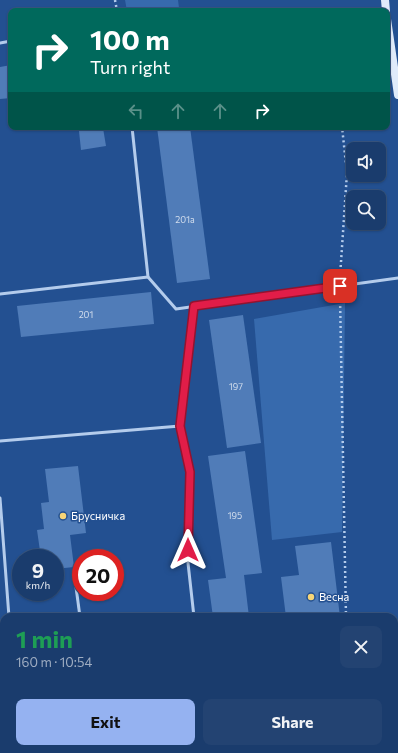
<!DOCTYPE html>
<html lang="en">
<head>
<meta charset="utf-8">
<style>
  :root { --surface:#1a3c6d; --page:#234372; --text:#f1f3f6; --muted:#9fadc2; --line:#385680; --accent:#95b2f1 }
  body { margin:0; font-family:Commissioner,sans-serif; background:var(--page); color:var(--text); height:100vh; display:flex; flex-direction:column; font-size:15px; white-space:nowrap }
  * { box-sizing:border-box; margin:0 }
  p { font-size:13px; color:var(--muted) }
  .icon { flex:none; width:22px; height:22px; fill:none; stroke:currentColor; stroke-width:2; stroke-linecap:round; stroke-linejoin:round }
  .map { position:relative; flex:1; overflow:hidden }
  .sheet { position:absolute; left:0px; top:613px; width:398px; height:140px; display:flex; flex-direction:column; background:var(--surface); border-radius:12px 12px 0 0; box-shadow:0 1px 3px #0004,0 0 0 1px var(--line) }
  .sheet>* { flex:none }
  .hud { position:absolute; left:8px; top:8px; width:382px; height:122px; border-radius:8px; box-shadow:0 1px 3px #0004,0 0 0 1px var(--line); background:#00695c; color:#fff; overflow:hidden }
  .tools { position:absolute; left:346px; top:142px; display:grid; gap:8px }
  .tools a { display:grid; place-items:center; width:40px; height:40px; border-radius:8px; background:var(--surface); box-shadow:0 1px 3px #0004,0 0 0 1px var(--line); font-size:20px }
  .speed { position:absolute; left:12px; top:549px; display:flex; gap:8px; font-size:20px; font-weight:700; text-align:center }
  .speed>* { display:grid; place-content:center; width:52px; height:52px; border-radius:50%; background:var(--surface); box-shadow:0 1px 3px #0004,0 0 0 1px var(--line); line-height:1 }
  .speed small { font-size:10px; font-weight:400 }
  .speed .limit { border:6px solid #d22; background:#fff; color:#111 }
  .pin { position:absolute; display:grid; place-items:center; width:34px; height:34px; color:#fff; margin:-17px; border-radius:8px; box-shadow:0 2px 6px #0006 }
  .me { position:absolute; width:44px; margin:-22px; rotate:0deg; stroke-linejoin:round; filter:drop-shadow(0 0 3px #0008) }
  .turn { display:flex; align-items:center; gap:14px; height:84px; padding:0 16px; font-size:18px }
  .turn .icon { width:52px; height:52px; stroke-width:2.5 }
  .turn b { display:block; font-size:28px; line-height:34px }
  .lanes { display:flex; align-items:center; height:38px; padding:0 16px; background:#0003; justify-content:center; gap:20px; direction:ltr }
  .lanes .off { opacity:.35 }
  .round { display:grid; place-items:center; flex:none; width:42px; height:42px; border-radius:8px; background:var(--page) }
  .overview { display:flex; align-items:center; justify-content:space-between; height:68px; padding:0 16px }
  h1 { font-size:24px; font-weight:700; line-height:30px; color:#1e9e55 }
  .primary-button { display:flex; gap:8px; margin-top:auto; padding:8px 16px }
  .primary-button a { flex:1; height:46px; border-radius:8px; background:var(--accent); color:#111; font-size:16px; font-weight:700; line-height:46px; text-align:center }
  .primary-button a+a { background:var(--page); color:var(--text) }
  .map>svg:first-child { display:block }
  .green { fill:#376aad }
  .building { fill:#507cb8 }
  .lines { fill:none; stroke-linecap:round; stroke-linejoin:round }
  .path { stroke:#b4ccec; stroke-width:2.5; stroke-dasharray:2 3; stroke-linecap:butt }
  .service { stroke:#b4ccec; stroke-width:3 }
  .secondary { stroke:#e0ebfa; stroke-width:8 }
  .route-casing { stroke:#92132f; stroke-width:10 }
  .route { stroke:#e11d48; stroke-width:7 }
  .poi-dot { fill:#f7d577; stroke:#235091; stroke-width:1.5 }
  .labels { text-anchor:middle; stroke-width:3; stroke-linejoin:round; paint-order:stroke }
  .number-label { font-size:9px; fill:#d3deed }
  .poi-label { font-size:11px; fill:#fff; stroke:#235091; text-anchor:start }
</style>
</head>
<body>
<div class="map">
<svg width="398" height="753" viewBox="0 0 398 753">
  <rect width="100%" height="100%" fill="#235091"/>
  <g class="green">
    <path d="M125 0H178L179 8 127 11Z"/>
    <path d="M345 303 342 532 272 540 254 319Z"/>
  </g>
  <g class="building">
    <path d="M11 65V98L0 99V67Z"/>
    <path d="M157 127H190L210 279 177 283Z"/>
    <path d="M103 128 106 146 81 150 79 131Z"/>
    <path d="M151 292 154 324 21 337 17 306Z"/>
    <path d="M243 315 261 443 227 448 209 320Z"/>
    <path d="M245 451 262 573 244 575 249 617H213L208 580 226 578 208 456Z"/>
    <path d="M78 466 86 533 70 535 74 567 55 569V558H41L37 530 44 529 41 503 49 502 45 469Z"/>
    <path d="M331 542 340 617H286L281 577 299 575 295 546Z"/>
    <path d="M106 749H234L235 753H107Z"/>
    <rect x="297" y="749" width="7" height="4"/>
  </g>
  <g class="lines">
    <g class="path">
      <path d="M115 0 117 11"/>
      <path d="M340 277 347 173 342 127"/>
      <path d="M340 296 346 617"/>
      <path d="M330 753 331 749"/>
    </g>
    <g class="service">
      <path d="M0 43 11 41"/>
      <path d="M148 277 176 309 398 278"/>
      <path d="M0 294 148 277 132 127"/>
      <path d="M180 426 190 472 188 563 194 617"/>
      <path d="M0 441 180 426 194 306"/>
      <path d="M0 498 9 617"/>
      <path d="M76 587 80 617"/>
      <path d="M27 749V753"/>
    </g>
    <g class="secondary">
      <path d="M385 0 386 11"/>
      <path d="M387 19 398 95"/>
      <path d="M396 753 398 688"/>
    </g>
  </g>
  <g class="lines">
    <defs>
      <path id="route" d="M188 550 190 472 180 426 194 306 340 286"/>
    </defs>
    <use href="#route" class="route-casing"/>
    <use href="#route" class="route"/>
  </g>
  <g class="poi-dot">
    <circle cx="63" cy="516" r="4"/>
    <circle cx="311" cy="597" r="4"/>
  </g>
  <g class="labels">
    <g class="number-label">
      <text x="185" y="223">201а</text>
      <text x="86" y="318">201</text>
      <text x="236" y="390">197</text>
      <text x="235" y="519">195</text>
    </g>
    <g class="poi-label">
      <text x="71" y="520">Брусничка</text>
      <text x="319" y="601">Весна</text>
    </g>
  </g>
</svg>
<div class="tools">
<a><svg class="icon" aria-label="sound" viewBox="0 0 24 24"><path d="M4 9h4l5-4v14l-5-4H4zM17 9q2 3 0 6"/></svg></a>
<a><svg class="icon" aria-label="search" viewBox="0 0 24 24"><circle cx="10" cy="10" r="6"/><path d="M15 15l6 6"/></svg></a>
</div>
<div class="speed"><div>9<small>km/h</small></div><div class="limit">20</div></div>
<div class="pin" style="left:340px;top:286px;background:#d93025"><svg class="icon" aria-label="arrive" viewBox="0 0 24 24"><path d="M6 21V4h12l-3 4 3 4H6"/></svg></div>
<svg class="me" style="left:188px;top:550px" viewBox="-20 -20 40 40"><path d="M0-17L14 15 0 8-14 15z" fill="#e11d48" stroke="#fff" stroke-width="4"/></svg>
<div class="hud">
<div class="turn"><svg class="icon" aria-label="right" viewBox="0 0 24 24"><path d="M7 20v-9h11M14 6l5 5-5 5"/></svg><div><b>100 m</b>Turn right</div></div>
<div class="lanes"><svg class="icon off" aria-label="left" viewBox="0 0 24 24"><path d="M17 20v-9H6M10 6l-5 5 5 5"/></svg><svg class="icon off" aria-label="ahead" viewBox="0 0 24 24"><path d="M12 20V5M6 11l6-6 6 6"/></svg><svg class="icon off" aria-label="ahead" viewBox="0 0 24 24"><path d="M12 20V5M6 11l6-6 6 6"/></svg><svg class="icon" aria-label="right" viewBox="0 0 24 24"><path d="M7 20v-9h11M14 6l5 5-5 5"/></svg></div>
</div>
<section class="sheet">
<div class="overview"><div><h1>1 min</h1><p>160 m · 10:54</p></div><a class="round"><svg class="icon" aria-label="close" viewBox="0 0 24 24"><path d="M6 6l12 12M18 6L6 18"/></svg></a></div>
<div class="primary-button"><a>Exit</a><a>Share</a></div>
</section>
</div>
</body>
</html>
